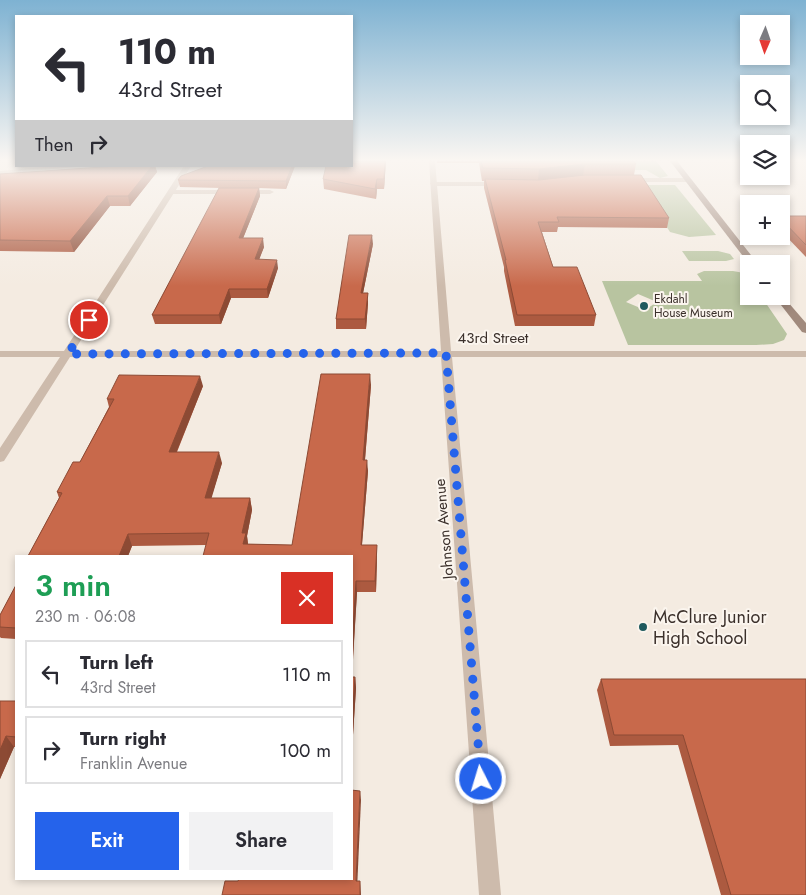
<!DOCTYPE html>
<html lang="en">
<head>
<meta charset="utf-8">
<style>
  :root { --surface:#fff; --page:#f2f2f3; --text:#2b2b33; --muted:#7c7c81; --line:#e1e1e2; --accent:#2563eb }
  body { margin:0; font-family:Jost,sans-serif; background:var(--page); color:var(--text); height:100vh; display:flex; flex-direction:column; font-size:19px; white-space:nowrap }
  * { box-sizing:border-box; margin:0 }
  p { font-size:16px; color:var(--muted) }
  .icon { flex:none; width:28px; height:28px; fill:none; stroke:currentColor; stroke-width:2; stroke-linecap:round; stroke-linejoin:round }
  .map { position:relative; flex:1; overflow:hidden }
  .drawer { position:absolute; left:15px; top:555px; width:338px; height:325px; display:flex; flex-direction:column; background:var(--surface); border-radius:0px; box-shadow:0 2px 8px #0003 }
  .drawer>* { flex:none }
  .guide { position:absolute; left:15px; top:15px; width:338px; height:152px; border-radius:0px; box-shadow:0 2px 8px #0003; background:#fff; color:var(--text); overflow:hidden }
  .needle { width:32px; rotate:182deg }
  .tools { position:absolute; left:740px; top:15px; display:grid; gap:10px }
  .tools a { display:grid; place-items:center; width:50px; height:50px; border-radius:0px; background:var(--surface); box-shadow:0 2px 8px #0003; font-size:25px }
  .pin { position:absolute; display:grid; place-items:center; width:42px; height:42px; color:#fff; margin:-21px; border:2px solid #fff; border-radius:50%; box-shadow:0 1px 5px #0007 }
  .me { position:absolute; width:55px; margin:-28px; rotate:355deg; stroke-linejoin:round; filter:drop-shadow(0 0 4px #0008) }
  .turn { display:flex; align-items:center; gap:18px; height:105px; padding:0 20px; font-size:22px }
  .turn .icon { width:65px; height:65px; stroke-width:2.5 }
  .turn b { display:block; font-size:35px; line-height:42px }
  .then { display:flex; align-items:center; height:48px; padding:0 20px; background:#0003; gap:10px; font-size:19px }
  .round { display:grid; place-items:center; flex:none; width:52px; height:52px; border-radius:0px; background:var(--page) }
  .headline { display:flex; align-items:center; justify-content:space-between; height:85px; padding:0 20px }
  h1 { font-size:30px; font-weight:600; line-height:38px; color:#1e9e55 }
  .button { display:flex; gap:10px; margin-top:auto; padding:10px 20px }
  .button a { flex:1; height:58px; border-radius:0px; background:var(--accent); color:#fff; font-size:20px; font-weight:600; line-height:58px; text-align:center }
  .button a+a { background:var(--page); color:var(--text) }
  ul { padding:0; list-style:none }
  li { display:flex; align-items:center; gap:15px; height:68px; margin:0 10px 8px; padding:0 10px; border:2px solid var(--line); border-radius:0px }
  li div { flex:1 }
  li b { display:block; font-size:19px }
  li em { font-style:normal }
  .map>svg:first-child { display:block }
  .green { fill:#b8c4a0; fill-rule:evenodd }
  .lines { fill:none; stroke-linecap:round; stroke-linejoin:round }
  .service { fill:#cdbbac; fill-rule:evenodd }
  .minor { fill:#cdbbac; fill-rule:evenodd }
  .secondary { fill:#a18a7d; fill-rule:evenodd }
  .wall { fill:#ac5a40 }
  .shaded-wall { fill:#8c4a34 }
  .building { fill:#c8694b; stroke:#8c4a34 }
  .route { stroke:#2563eb; stroke-width:9; stroke-dasharray:0 16.2 }
  .poi-dot { fill:#1f5a5e; stroke:#fbf5ee; stroke-width:2 }
  .labels { text-anchor:middle; stroke-width:4; stroke-linejoin:round; paint-order:stroke }
  .far-poi-label { font-size:12px; fill:#3b302b; stroke:#fbf5ee; text-anchor:start }
  .street-label { font-size:15px; fill:#3b302b; stroke:#fbf5ee }
  .near-poi-label { font-size:18px; fill:#3b302b; stroke:#fbf5ee; text-anchor:start }
</style>
</head>
<body>
<div class="map">
<svg width="806" height="895" viewBox="0 0 806 895">
  <rect width="100%" height="100%" fill="#f4ebe1"/>
  <g class="green">
    <path d="M624 161H656L668 176 660 178 646 170H630Z"/>
    <path d="M640 185H675L716 235 689 237 670 232Z"/>
    <path d="M682 251H718L730 254 734 259 726 261H689Z"/>
    <path d="M704 271H733L744 273 749 279V296H761L787 334 784 340 773 344 756 345H628L602 281H702L697 274ZM638 294 657 302 645 310 626 302Z"/>
  </g>
  <g class="lines">
    <g class="service">
      <path d="M625 178H688L692 180 688 182H625Z"/>
      <path d="M431 182H501L505 184 501 186H434L430 184Z"/>
      <path d="M169 190H270L274 192 270 194H169Z"/>
    </g>
    <g class="minor">
      <path d="M429 161H435L451 351H806V357H452L501 895H479L441 357H70L4 461 0 462V448L60 357H0V351H64L184 166H191L74 351H441Z"/>
      <path d="M54 166H84L0 175V171Z"/>
    </g>
    <g class="secondary">
      <path d="M670 161H677L758 264H749Z"/>
      <path d="M781 294 806 323V333L802 332 774 296H781Z"/>
    </g>
  </g>
  <g class="wall">
    <path d="M386 161 384 189H377L376 199 324 189 323 179Z"/>
    <path d="M437 161H634L636 164 634 175 669 218 667 228 558 227 557 232H542L553 267 596 315 594 326H515L504 271V267L484 188V181H482L479 163H437Z"/>
    <path d="M117 166H155L157 172 130 206H110L74 252 0 251V174Z"/>
    <path d="M208 166H295L286 189 259 188 260 196 243 238 264 247 259 259 278 268 268 298H231L221 324H155L152 315 221 188 180 187 178 180Z"/>
    <path d="M781 216H806V257L781 231Z"/>
    <path d="M373 244 363 293 368 303 366 329H336V319Z"/>
    <path d="M371 385 365 460 368 471 362 545 377 556 376 592H357L352 677H355L356 688 352 750H351V556L206 545 132 546 128 556H28L59 498 57 492 80 462 109 407 107 399 203 386 177 452 222 463 211 498H250L252 510 247 536 248 544 292 545Z"/>
    <path d="M16 585V639L1 638 0 637V615Z"/>
    <path d="M601 679H806V895H721L678 745 610 746 597 690Z"/>
    <path d="M0 701H16V747H14L0 779Z"/>
  </g>
  <g class="shaded-wall">
    <path d="M385 161H386L384 189V179Z"/>
    <path d="M585 164 583 176 538 181 539 169Z"/>
    <path d="M152 166H155L157 172 130 206 128 196Z"/>
    <path d="M292 166H295L286 189V181Z"/>
    <path d="M377 179V189L376 199 375 189Z"/>
    <path d="M259 188 260 196 240 246 239 238Z"/>
    <path d="M107 196 110 206 74 252 70 241Z"/>
    <path d="M372 235 373 244 361 303V293Z"/>
    <path d="M263 238 264 247 256 268 255 259Z"/>
    <path d="M277 260 278 268 268 298 267 289Z"/>
    <path d="M229 289 231 298 221 324 219 315Z"/>
    <path d="M368 293V303L366 329 365 319Z"/>
    <path d="M370 374 371 385 364 471 363 460Z"/>
    <path d="M200 376 203 386 172 463 169 452Z"/>
    <path d="M219 452 222 463 208 510 205 498Z"/>
    <path d="M367 460 368 471 361 556V545Z"/>
    <path d="M250 498 252 510 247 536 248 544H243L242 533Z"/>
    <path d="M128 534 132 546 128 556H119Z"/>
    <path d="M377 545V556L376 592 375 581Z"/>
    <path d="M356 581 357 592 351 688V663Z"/>
    <path d="M355 677 356 688 352 750 351 739Z"/>
    <path d="M6 736 14 747 0 779V750Z"/>
    <path d="M360 791 361 800 357 890 356 881Z"/>
    <path d="M360 881 361 895H360Z"/>
  </g>
  <g class="building">
    <path d="M351 161H385L384 179H377L375 189 323 179 326 166H351Z"/>
    <path d="M481 161H634L636 164H585L539 169 483 168Z"/>
    <path d="M117 166H152L128 196H107L70 241 0 240V174Z"/>
    <path d="M208 166H292L286 181 178 180 181 176Z"/>
    <path d="M585 175H641L669 218 557 217 559 222H538L553 267H577L596 315H517L505 260H506L485 179 539 180Z"/>
    <path d="M219 188H259L239 238H263L255 259 277 260 267 289H229L219 315H152Z"/>
    <path d="M781 216H806V245L781 219Z"/>
    <path d="M349 235H372L361 293H368L365 319H336Z"/>
    <path d="M321 374H370L363 460H367L361 545H377L375 581H356L351 663V556H203L209 533 128 534 119 556H28L62 493 57 492 73 462H80L114 399H107L119 375 200 376 169 452H219L205 498H250L242 533H246L243 544 292 545Z"/>
    <path d="M16 585V628L0 627V615Z"/>
    <path d="M351 677H355L351 739Z"/>
    <path d="M601 679H806V895H731L683 735H614Z"/>
    <path d="M0 701H16V737L6 736 0 750Z"/>
    <path d="M351 790 360 791 356 881H360V895H222L225 881H238L239 879H351Z"/>
  </g>
  <linearGradient id="sky" x2="0" y2="1"><stop stop-color="#7eb2d2"/><stop offset="0.56" stop-color="#faf6f2"/><stop offset="1" stop-color="#faf6f2" stop-opacity="0"/></linearGradient>
  <rect width="806" height="286" fill="url(#sky)"/>
  <g class="lines">
    <path class="route" d="M89 320 68 354 446 353 481 779"/>
  </g>
  <g class="poi-dot">
    <circle cx="644" cy="306" r="5"/>
    <circle cx="643" cy="627" r="5"/>
  </g>
  <g class="labels">
    <g class="far-poi-label">
      <text x="654" y="303">Ekdahl<tspan x="654" dy="14">House Museum</tspan></text>
    </g>
    <g class="street-label">
      <text x="493" y="343">43rd Street</text>
      <text transform="translate(444 529) rotate(-95)" y="5">Johnson Avenue</text>
    </g>
    <g class="near-poi-label">
      <text x="653" y="623">McClure Junior<tspan x="653" dy="21">High School</tspan></text>
    </g>
  </g>
</svg>
<div class="tools">
<a><svg class="needle" viewBox="-14 -14 28 28"><path d="M0-13l5 13h-10z" fill="#e53935"/><path d="M0 13l5-13h-10z" fill="#7c7c81"/></svg></a>
<a><svg class="icon" aria-label="search" viewBox="0 0 24 24"><circle cx="10" cy="10" r="6"/><path d="M15 15l6 6"/></svg></a>
<a><svg class="icon" aria-label="layers" viewBox="0 0 24 24"><path d="M12 4l9 5-9 5-9-5zM3 14l9 5 9-5"/></svg></a>
<a>+</a>
<a>−</a>
</div>
<div class="pin" style="left:89px;top:320px;background:#d93025"><svg class="icon" aria-label="arrive" viewBox="0 0 24 24"><path d="M6 21V4h12l-3 4 3 4H6"/></svg></div>
<svg class="me" style="left:481px;top:779px" viewBox="-20 -20 40 40"><circle r="17" fill="#2563eb" stroke="#fff" stroke-width="3"/><path d="M0-11L8 9 0 5-8 9z" fill="#fff"/></svg>
<div class="guide">
<div class="turn"><svg class="icon" aria-label="left" viewBox="0 0 24 24"><path d="M17 20v-9H6M10 6l-5 5 5 5"/></svg><div><b>110 m</b>43rd Street</div></div>
<div class="then">Then<svg class="icon" aria-label="right" viewBox="0 0 24 24"><path d="M7 20v-9h11M14 6l5 5-5 5"/></svg></div>
</div>
<section class="drawer">
<div class="headline"><div><h1>3 min</h1><p>230 m · 06:08</p></div><a class="round" style="background:#d93025;color:#fff"><svg class="icon" aria-label="close" viewBox="0 0 24 24"><path d="M6 6l12 12M18 6L6 18"/></svg></a></div>
<ul>
<li><svg class="icon" aria-label="left" viewBox="0 0 24 24"><path d="M17 20v-9H6M10 6l-5 5 5 5"/></svg><div><b>Turn left</b><p>43rd Street</p></div><em>110 m</em></li>
<li><svg class="icon" aria-label="right" viewBox="0 0 24 24"><path d="M7 20v-9h11M14 6l5 5-5 5"/></svg><div><b>Turn right</b><p>Franklin Avenue</p></div><em>100 m</em></li>
</ul>
<div class="button"><a>Exit</a><a>Share</a></div>
</section>
</div>
</body>
</html>
